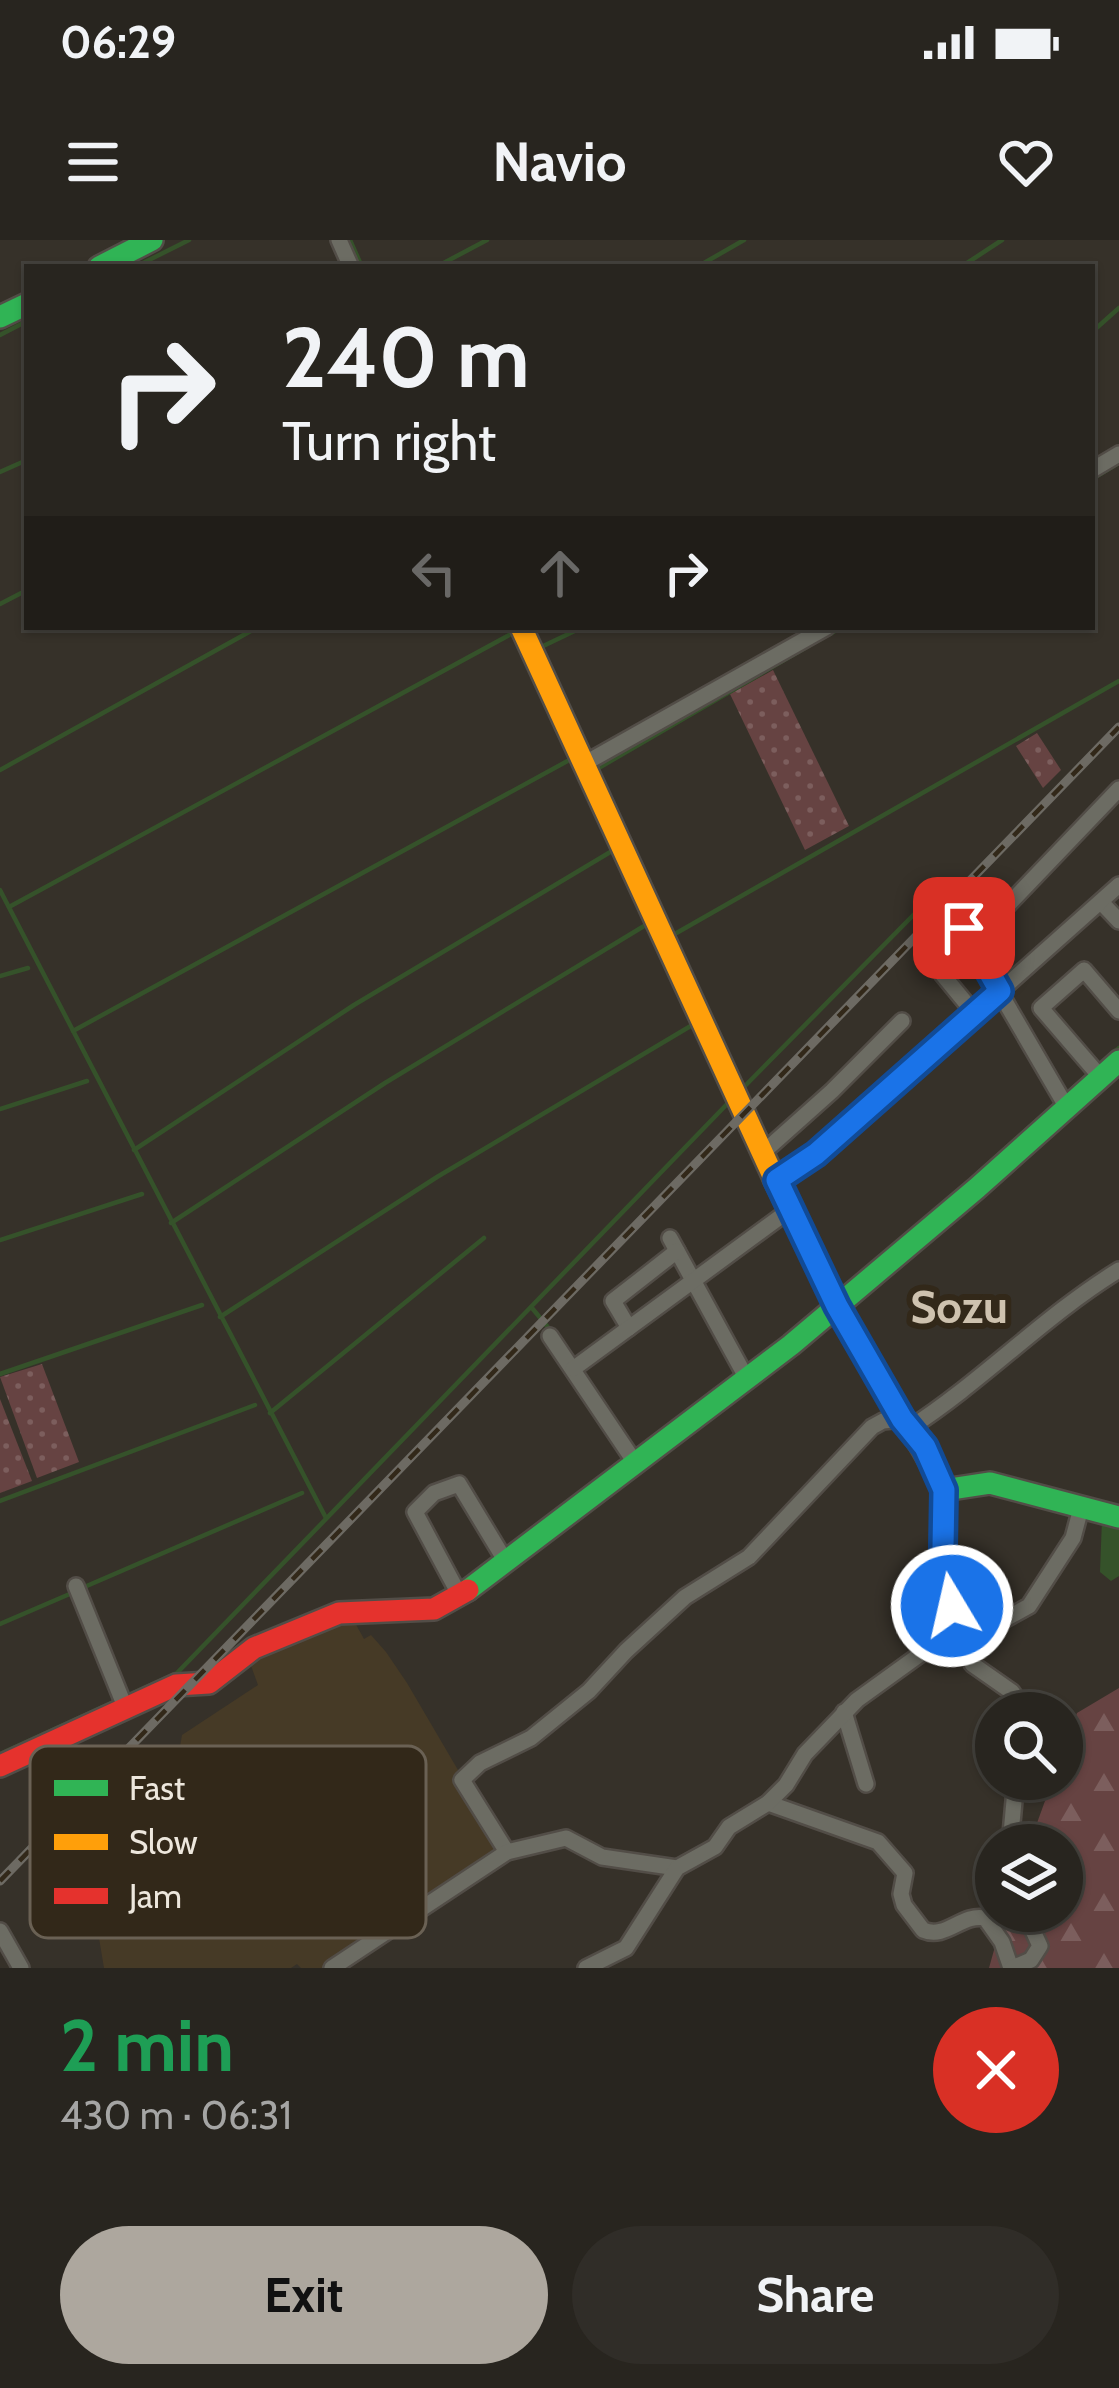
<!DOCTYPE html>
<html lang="en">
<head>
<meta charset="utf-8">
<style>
  :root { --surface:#28251f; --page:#302d28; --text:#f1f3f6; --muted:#a5a5a4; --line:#44423d; --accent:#ada79e }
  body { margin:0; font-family:Cabin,sans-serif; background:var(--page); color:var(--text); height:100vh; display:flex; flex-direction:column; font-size:45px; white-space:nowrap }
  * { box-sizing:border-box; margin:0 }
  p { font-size:39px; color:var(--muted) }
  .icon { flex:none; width:66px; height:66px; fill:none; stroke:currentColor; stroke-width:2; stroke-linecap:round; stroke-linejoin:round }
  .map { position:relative; height:1728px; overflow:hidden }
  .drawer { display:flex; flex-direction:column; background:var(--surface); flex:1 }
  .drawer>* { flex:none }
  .banner { position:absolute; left:24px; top:24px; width:1071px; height:366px; border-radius:0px; box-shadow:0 3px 9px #0004,0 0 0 3px var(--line); background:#28251f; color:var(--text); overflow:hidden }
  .controls { position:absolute; left:975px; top:1452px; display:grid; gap:24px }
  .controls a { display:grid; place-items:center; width:108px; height:108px; border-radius:50%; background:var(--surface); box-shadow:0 3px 9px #0004,0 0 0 3px var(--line); font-size:60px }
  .pin { position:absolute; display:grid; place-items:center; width:102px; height:102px; color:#fff; margin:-51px; border-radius:24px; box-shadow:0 6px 18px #0006 }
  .me { position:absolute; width:132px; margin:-66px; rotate:351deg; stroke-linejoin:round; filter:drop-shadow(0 0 9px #0008) }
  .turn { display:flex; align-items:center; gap:42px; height:252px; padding:0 60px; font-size:54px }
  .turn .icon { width:156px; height:156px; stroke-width:2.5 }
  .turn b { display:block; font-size:84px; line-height:102px }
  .lanes { display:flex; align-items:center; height:114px; padding:0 60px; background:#0003; justify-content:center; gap:60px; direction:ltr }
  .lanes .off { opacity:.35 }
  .round { display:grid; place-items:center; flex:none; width:126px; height:126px; border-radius:63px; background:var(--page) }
  .headline { display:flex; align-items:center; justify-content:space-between; height:204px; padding:0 60px }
  h1 { font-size:72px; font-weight:700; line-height:90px; color:#1e9e55 }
  .button { display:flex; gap:24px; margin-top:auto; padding:24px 60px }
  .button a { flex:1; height:138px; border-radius:72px; background:var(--accent); color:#111; font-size:48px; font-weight:700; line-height:138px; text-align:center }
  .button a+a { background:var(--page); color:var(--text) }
  .status { display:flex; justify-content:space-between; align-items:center; height:84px; padding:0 60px; background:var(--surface); direction:ltr }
  .status svg { height:33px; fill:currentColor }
  header { display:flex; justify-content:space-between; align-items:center; height:156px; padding:0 60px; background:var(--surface); font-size:54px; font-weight:700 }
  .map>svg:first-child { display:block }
  .built { fill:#463a26 }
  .grass { fill:url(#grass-dots) }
  .forest { fill:url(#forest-firs) }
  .water { fill:#35522a }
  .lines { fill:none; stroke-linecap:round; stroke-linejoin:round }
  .stream { stroke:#35522a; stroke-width:4.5 }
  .street-casing { stroke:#524d47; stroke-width:20 }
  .fast-casing { stroke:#524d47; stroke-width:26 }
  .slow-casing { stroke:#524d47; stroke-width:26 }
  .jam-casing { stroke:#524d47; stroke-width:26 }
  .street { stroke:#6c6c63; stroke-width:15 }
  .fast { stroke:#30b455; stroke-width:21 }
  .slow { stroke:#ff9f0a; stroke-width:21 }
  .jam { stroke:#e5322d; stroke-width:21 }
  .rail-casing { stroke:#6d6a63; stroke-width:9 }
  .rail { stroke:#322819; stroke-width:4.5; stroke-dasharray:14; stroke-linecap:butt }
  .route-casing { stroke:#114b97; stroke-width:30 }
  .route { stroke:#1a73e8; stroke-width:21 }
  .labels { text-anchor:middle; stroke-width:12; stroke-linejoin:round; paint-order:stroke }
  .quarter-label { font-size:45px; font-weight:bold; fill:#cec2af; stroke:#322819 }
  .key { fill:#322819; stroke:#6a6154; stroke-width:3 }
  .key-label { font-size:33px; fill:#ede7dd }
</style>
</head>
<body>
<div class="status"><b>06:29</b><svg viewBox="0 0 49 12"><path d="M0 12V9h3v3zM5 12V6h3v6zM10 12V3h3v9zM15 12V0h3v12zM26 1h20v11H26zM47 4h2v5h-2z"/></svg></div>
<header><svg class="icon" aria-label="menu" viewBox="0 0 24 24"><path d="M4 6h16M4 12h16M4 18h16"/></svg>Navio<svg class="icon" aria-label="heart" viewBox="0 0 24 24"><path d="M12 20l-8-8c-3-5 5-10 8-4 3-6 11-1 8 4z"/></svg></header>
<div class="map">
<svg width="1119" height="1728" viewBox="0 0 1119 1728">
  <defs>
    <pattern id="grass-dots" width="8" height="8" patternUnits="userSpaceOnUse" patternTransform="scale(3)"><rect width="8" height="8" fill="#664342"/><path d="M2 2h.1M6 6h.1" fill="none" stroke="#7c5e5d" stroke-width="1.8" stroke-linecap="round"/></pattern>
    <pattern id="forest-firs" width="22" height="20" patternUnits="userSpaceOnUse" patternTransform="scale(3)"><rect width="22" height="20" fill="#664342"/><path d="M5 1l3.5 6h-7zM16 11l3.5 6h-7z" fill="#7c5e5d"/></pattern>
  </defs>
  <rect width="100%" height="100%" fill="#363129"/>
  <path class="built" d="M354 1381 364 1399 371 1395 386 1412 407 1443 458 1530 455 1536 500 1607 484 1623 324 1728H301L297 1724 291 1728H104L92 1656 137 1646 105 1566 108 1560 153 1513 170 1521 178 1518 182 1495 258 1445 250 1423 293 1398Z"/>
  <g class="grass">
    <path d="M773 430 849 586 805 610 730 454Z"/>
    <path d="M1037 493 1061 530 1043 548 1016 506Z"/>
    <path d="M42 1124 79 1222 37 1238 0 1137Z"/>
    <path d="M0 1159 32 1241 0 1253Z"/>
  </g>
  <path class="forest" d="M1119 1448V1728H989L1005 1671H1062V1605H1029L1053 1539H1062V1514L1077 1473Z"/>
  <path class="water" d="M1102 1279 1119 1284V1336L1111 1341 1100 1332Z"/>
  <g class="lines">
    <g class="stream">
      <path d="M350 0 362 27"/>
      <path d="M135 27 189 0"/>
      <path d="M436 27 487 0"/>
      <path d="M697 27 744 0"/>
      <path d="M961 27 1002 0"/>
      <path d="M1092 92 1119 68"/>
      <path d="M0 95 27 81"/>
      <path d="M0 232 27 220"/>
      <path d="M1092 239 1119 223"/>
      <path d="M0 364 27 350"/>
      <path d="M830 394 841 387"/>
      <path d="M539 408 583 387"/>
      <path d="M597 529 810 405"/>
      <path d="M0 530 258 387"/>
      <path d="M0 650 326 1278"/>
      <path d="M953 662 972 693"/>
      <path d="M9 667 513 393"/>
      <path d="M673 695 1119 441"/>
      <path d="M0 736 28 728"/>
      <path d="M73 791 573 518"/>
      <path d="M1109 816 1119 808"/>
      <path d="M739 852 940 648 949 657"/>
      <path d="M0 869 87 841"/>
      <path d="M134 910 354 765 612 611"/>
      <path d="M979 932 1092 831"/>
      <path d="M171 983 385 843 649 683"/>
      <path d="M0 1000 142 954"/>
      <path d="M532 1068 551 1091"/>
      <path d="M220 1077 437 937 694 784"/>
      <path d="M0 1134 202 1065"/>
      <path d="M270 1173 484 998"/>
      <path d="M0 1261 255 1165"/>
      <path d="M82 1348 302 1253"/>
      <path d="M0 1384 72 1353"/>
      <path d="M0 1514 177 1433 730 861"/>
    </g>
    <defs>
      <g id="street">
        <path d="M339 0 351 27"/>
        <path d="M1092 230 1119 214"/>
        <path d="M589 521 827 387"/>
        <path d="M1101 662 1119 681"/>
        <path d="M971 703 1063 861"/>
        <path d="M975 774 942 734 1119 549"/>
        <path d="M1097 833 1041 768 1084 730 1119 771"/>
        <path d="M767 909 832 851 902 781"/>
        <path d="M781 939 816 915 1119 645"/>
        <path d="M670 998 747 1139"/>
        <path d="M629 1088 613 1061 677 1011"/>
        <path d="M550 1096 636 1224"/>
        <path d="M573 1129 791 969"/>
        <path d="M910 1188C984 1140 1044 1076 1119 1030"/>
        <path d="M944 1250 943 1308 959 1397"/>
        <path d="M76 1346 123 1462"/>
        <path d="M460 1356 415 1272 434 1253 459 1244 506 1322"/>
        <path d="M966 1396 972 1424 1012 1452 1026 1473"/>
        <path d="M844 1472 866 1544"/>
        <path d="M768 1563 878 1602 905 1633 901 1654 904 1665 923 1690C946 1700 962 1673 985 1678L1002 1702 1011 1728"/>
        <path d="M1010 1605 1016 1539"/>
        <path d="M507 1612 462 1540 480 1523 531 1498 589 1451 626 1411 685 1357 749 1317 872 1187 883 1181 902 1179"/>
        <path d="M0 1691 21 1728"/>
        <path d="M332 1728 507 1612 566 1598 602 1617 677 1628"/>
        <path d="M586 1728 626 1708 677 1628 715 1607 729 1587 768 1563 786 1545 805 1514 857 1460 922 1413 980 1393 1029 1366 1073 1298 1081 1268"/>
        <path d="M1012 1728 1031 1720 1040 1706 1024 1671"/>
      </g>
      <g id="fast">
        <path d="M99 27 152 0"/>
        <path d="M0 77 27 64"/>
        <path d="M774 938C806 1003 838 1067 873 1129 897 1171 925 1207 944 1250L990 1243 1119 1277"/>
        <path d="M468 1350 791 1105 977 948 1119 821"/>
      </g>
      <path id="slow" d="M521 387 774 938"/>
      <path id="jam" d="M0 1526 176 1445 209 1443 254 1408 339 1373 434 1369 468 1350"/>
    </defs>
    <use href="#street" class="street-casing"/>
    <use href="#fast" class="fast-casing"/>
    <use href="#slow" class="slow-casing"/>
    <use href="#jam" class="jam-casing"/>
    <use href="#street" class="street"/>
    <use href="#fast" class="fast"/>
    <use href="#slow" class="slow"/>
    <use href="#jam" class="jam"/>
    <defs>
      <path id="rail" d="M0 1641 1119 487"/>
    </defs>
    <use href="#rail" class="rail-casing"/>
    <use href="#rail" class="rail"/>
  </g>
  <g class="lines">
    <defs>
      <path id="route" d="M952 1366 943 1308 944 1250 925 1207 902 1179 837 1066 777 940 816 914 1000 751 964 688"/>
    </defs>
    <use href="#route" class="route-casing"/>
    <use href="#route" class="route"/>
  </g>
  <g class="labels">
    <g class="quarter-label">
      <text x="959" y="1083">Sozu</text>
    </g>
  </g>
  <rect x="30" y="1506" width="396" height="192" rx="18" class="key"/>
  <rect x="54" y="1540" width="54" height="16" fill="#30b455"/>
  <rect x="54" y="1594" width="54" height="16" fill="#ff9f0a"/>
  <rect x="54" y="1648" width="54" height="16" fill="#e5322d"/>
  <g class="key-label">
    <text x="129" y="1560">Fast</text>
    <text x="129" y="1614">Slow</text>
    <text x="129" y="1668">Jam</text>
  </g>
</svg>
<div class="controls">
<a><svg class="icon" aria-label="search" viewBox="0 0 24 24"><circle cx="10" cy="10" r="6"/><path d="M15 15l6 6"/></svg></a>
<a><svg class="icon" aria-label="layers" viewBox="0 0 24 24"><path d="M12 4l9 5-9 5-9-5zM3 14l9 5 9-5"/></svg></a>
</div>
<div class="pin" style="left:964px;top:688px;background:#d93025"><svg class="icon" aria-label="arrive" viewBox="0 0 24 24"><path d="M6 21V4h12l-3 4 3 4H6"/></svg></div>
<svg class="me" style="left:952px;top:1366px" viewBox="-20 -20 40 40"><circle r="17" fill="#1a73e8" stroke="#fff" stroke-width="3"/><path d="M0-11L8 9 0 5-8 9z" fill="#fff"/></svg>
<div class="banner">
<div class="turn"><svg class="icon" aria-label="right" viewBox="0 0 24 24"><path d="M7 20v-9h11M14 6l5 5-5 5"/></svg><div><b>240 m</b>Turn right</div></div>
<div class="lanes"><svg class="icon off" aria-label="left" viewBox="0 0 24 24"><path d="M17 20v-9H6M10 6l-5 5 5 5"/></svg><svg class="icon off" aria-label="ahead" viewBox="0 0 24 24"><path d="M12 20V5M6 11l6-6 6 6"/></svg><svg class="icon" aria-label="right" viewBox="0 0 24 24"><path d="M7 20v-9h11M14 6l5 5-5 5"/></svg></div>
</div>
</div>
<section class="drawer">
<div class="headline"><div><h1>2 min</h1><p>430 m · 06:31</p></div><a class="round" style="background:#d93025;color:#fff"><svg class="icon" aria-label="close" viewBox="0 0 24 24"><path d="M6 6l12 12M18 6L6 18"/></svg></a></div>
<div class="button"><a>Exit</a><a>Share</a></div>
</section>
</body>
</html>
